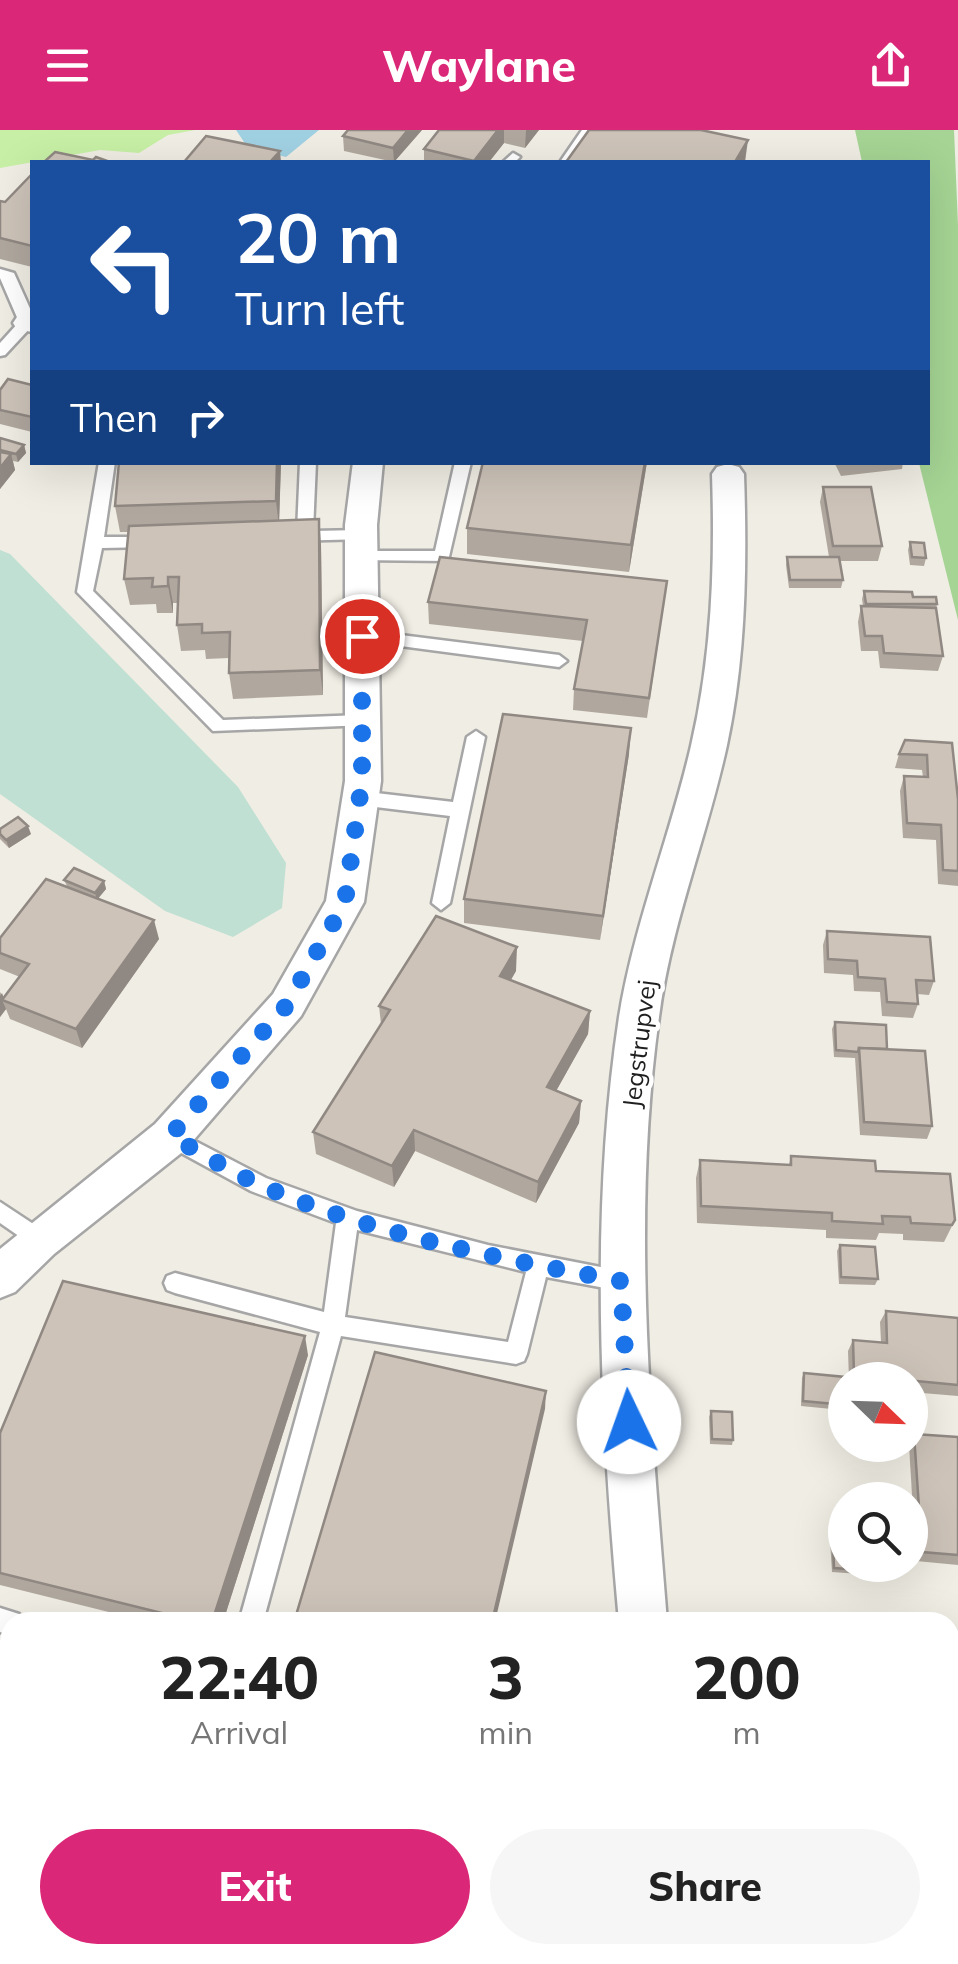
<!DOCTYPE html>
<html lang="en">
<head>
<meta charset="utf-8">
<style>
  :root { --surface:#fff; --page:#f6f6f6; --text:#222; --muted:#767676; --accent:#db2777 }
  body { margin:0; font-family:Mulish,sans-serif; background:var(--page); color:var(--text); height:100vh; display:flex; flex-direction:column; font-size:38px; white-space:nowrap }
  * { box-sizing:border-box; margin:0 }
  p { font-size:32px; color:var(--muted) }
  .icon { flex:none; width:55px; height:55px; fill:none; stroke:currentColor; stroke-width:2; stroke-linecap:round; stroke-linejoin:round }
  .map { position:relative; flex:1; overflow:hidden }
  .details { position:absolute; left:0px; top:1482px; width:960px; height:352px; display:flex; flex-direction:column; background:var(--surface); border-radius:30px 30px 0 0; box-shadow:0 10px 40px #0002 }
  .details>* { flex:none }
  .banner { position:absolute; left:30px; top:30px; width:900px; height:305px; border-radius:0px; box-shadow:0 10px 40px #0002; background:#1a4fa0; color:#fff; overflow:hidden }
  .needle { width:65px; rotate:113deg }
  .fabs { position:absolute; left:828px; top:1232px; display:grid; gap:20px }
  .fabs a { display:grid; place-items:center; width:100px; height:100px; border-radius:50%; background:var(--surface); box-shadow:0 10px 40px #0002; font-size:50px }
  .pin { position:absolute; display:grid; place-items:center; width:85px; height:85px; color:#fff; margin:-42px; border:5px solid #fff; border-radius:50%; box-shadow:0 2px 10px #0007 }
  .me { position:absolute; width:110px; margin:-55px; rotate:357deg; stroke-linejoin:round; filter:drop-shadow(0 0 8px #0008) }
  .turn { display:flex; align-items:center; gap:35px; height:210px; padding:0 40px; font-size:45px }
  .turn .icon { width:130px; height:130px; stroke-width:2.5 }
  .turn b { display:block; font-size:70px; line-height:85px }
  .then { display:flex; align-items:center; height:95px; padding:0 40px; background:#0003; gap:20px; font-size:38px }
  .eta { display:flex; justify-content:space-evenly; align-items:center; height:170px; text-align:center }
  .eta b { font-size:60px; font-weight:800; line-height:70px }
  .primary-button { display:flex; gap:20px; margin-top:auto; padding:20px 40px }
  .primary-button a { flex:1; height:115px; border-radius:60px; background:var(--accent); color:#fff; font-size:40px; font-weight:800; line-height:115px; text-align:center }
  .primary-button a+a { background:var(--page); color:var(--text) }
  header { display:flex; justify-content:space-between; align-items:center; height:130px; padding:0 40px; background:var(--accent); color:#fff; font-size:45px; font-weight:800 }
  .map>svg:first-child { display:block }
  .grass { fill:#c7efa5 }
  .forest { fill:#a5d494 }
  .wetland { fill:#bfe0d2 }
  .water { fill:#a0d1e2 }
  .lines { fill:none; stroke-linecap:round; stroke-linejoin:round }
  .service-casing { stroke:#a6a6a6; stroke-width:5 }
  .minor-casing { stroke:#a6a6a6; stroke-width:5 }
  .tertiary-casing { stroke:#a6a6a6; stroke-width:5 }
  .service { fill:#fff; fill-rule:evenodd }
  .minor { fill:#fff; fill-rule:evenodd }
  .tertiary { fill:#fff; fill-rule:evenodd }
  .wall { fill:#b0a89f }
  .shaded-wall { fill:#908882 }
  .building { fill:#cdc3b9; stroke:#908882; stroke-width:2.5 }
  .route { stroke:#1a73e8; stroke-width:18; stroke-dasharray:0 32.4 }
  .labels { text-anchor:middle; stroke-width:9; stroke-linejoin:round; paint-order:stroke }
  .street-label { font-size:25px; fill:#1f1f1f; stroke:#fff }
</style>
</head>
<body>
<header><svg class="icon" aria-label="menu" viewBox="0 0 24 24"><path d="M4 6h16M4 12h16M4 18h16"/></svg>Waylane<svg class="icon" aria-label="share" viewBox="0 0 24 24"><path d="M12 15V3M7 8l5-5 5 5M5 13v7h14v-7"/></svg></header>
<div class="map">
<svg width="958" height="1834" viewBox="0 0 958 1834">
  <rect width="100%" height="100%" fill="#f0ede4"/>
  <path class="grass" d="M0 0H195L168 5 139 23 100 20 0 38Z"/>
  <path class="forest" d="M855 0H954L958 96V490L919 333 928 332V32H862Z"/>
  <path class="wetland" d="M0 420 10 424 238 657 286 733 282 778 233 807 165 781 0 664Z"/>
  <path class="water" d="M236 0H319L286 27 248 18Z"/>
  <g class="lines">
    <defs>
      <g id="service">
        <path d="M582 0H595L572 32H560Z"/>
        <path d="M513 23 520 27 515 32H503Z"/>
        <path d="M0 139 14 143 32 183V196L5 225 0 226V213L19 192 0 148Z"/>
        <path d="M99 332H115L104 407H151L159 412 151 417 102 418 93 461 223 590 362 585 371 591 368 595 213 601 77 462Z"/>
        <path d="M300 332H316L313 401 361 400 369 405 367 409 289 411V403L297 402Z"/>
        <path d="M455 332H471L448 431 355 430V422L361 421H435Z"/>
        <path d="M361 500 559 525 567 531 559 537 355 510V502Z"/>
        <path d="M476 601 485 607 450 773 441 780 432 773 450 686 359 675 350 668 359 661 453 672 467 607Z"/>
        <path d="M170 998 266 1048 357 1081 488 1115 621 1141 629 1144 632 1151 629 1158 621 1161 546 1147 527 1224 524 1231 516 1234 341 1206 263 1492H239L320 1202 175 1163 167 1160 164 1153 167 1146 175 1143 324 1182 336 1093 251 1061 163 1013 160 1007 163 1001ZM357 1100 526 1142 508 1212 345 1187Z"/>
        <path d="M0 1072 47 1103 50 1110 47 1117 39 1120 0 1093Z"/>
        <path d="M0 1478 19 1484 22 1492H10V1505L0 1502Z"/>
      </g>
      <g id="minor">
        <path d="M27 184 32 186V202L17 199 13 193 17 187Z"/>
        <path d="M353 332H383L377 395 381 651 364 772 301 886 185 1020 54 1124 15 1162 0 1168V1119L155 994 273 864 326 771 345 651V395Z"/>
        <path d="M728 334 739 337 744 344C747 435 746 526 727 615 707 707 671 794 659 887 631 1088 651 1291 667 1492H619C601 1293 589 1086 619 887 634 794 670 707 691 616 712 526 715 435 712 344L717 337Z"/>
        <path d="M15 1825H69L66 1834H12Z"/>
      </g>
      <g id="tertiary">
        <path d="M0 1677 10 1680V1746L0 1743Z"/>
        <path d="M423 1825H522L526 1834H427Z"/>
      </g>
    </defs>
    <use href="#service" class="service-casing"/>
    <use href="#minor" class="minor-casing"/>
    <use href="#tertiary" class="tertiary-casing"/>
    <use href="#service" class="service"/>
    <use href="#minor" class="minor"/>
    <use href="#tertiary" class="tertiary"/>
  </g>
  <g class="wall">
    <path d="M422 0 394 32 344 21 343 6Z"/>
    <path d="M439 0H539L525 18 504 13 489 32H424V19Z"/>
    <path d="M32 44V137L0 129V71L5 72Z"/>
    <path d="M32 255V302L0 294V260Z"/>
    <path d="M0 308 24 315 26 323 18 332 13 331 15 340 0 359Z"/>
    <path d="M281 332 279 390 321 415 323 565 233 569 229 543V528L206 529 205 520 181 521 177 495 178 473H173V483H157L156 474 130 475 124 449 128 402H120L115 376Z"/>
    <path d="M483 332H647L629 442 467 424V398Z"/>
    <path d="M834 332H903L902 339 841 346Z"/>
    <path d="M823 357 882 416 878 431H840L843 450 841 458H789L786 435 787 427H829L820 372Z"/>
    <path d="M910 412 926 428 924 436 910 435 908 420Z"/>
    <path d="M864 461 913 467 937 474 936 480 943 526 938 541 880 538 878 521H861L858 492 861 476H863L862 469Z"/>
    <path d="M428 472 664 473 647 588 573 580 574 559 583 511 429 494Z"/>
    <path d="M952 613 958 669V756L938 754 936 710 903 708 900 661 904 646 923 647 922 640 895 638 899 624Z"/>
    <path d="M629 624 600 810 464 793V769Z"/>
    <path d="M0 699 31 704 9 718 0 709Z"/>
    <path d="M64 750 104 751 106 759 98 768 159 809 82 918 10 889 6 879 0 887V862L4 868 20 847 0 839V808L67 756Z"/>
    <path d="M827 801 934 851 929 865 917 864 918 874 913 888 882 886 880 862 854 861 853 845 824 843 823 815Z"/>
    <path d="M516 841 511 850 590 881 588 904 556 961 581 971 579 993 536 1073 415 1021 394 1057 316 1024 313 1002 381 894 379 876Z"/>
    <path d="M835 892 887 919 932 996 927 1009 860 1005 855 928 834 927 832 899Z"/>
    <path d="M791 1026 876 1041 955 1090 944 1112 903 1110V1104L879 1103 876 1110 826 1108V1100L697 1093 696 1048 700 1030 789 1035Z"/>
    <path d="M840 1115 878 1149 875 1155 839 1154 837 1121Z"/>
    <path d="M886 1181 958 1188V1266L910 1262V1250H849L848 1221 853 1210 881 1212 880 1192Z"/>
    <path d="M308 1225 223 1492H149L0 1455V1303Z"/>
    <path d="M804 1243 845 1275 842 1280 801 1276 802 1248Z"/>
    <path d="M711 1281 733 1310 732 1315 710 1314 709 1287Z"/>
    <path d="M914 1304 958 1307V1435L916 1431 909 1315Z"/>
    <path d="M832 1388 891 1442 888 1446 832 1442 829 1393Z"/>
  </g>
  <g class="shaded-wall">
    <path d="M408 0H422L394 32 393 18Z"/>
    <path d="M498 0H504V13L489 32H474Z"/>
    <path d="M526 0H539L525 18Z"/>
    <path d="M748 10 745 32H735Z"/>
    <path d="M280 21 281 32H270Z"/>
    <path d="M24 315 26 323 18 332 16 324Z"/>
    <path d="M11 324 15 340 0 359V338Z"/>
    <path d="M277 332H281L279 397 276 371Z"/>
    <path d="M645 332H647L629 442 631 415Z"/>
    <path d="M319 389 321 415 323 565 320 540Z"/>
    <path d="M168 447 173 473V483L168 456Z"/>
    <path d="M631 598 629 624 600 810 603 786Z"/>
    <path d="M28 696 31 704 9 718 6 710Z"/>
    <path d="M104 751 106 759 97 770 95 763Z"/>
    <path d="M154 790 159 809 82 918 76 899Z"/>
    <path d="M517 817 516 841 499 869 500 846Z"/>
    <path d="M2 863 5 871 2 870 6 879 0 887V866Z"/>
    <path d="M590 881 588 904 546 979 547 957Z"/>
    <path d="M581 971 579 993 536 1073 538 1052Z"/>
    <path d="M414 1000 415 1021 394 1057 392 1036Z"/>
    <path d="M305 1206 308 1225 223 1492H212Z"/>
    <path d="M546 1261 545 1279 495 1492H492Z"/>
  </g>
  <g class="building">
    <path d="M348 0H408L393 18 343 6Z"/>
    <path d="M439 0H498L474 31 424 19Z"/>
    <path d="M589 0H701L748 10 735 32H566Z"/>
    <path d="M206 6 280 21 270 32H184Z"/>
    <path d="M55 22 93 30 96 27 110 32H44Z"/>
    <path d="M32 44V116L0 108V71L5 72Z"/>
    <path d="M8 249 32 255V287L0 280V260Z"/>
    <path d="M0 308 24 315 16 324 0 320Z"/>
    <path d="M0 322 11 324 0 338Z"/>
    <path d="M119 332H277L276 371 115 376Z"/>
    <path d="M483 332H645L631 415 467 398Z"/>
    <path d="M823 357H871L882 416H833Z"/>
    <path d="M319 389 320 540 229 543 230 502 202 503V494L177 495 179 447H168V456L152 457 153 448 124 449 129 396Z"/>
    <path d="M910 412 924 413 926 428 912 427Z"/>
    <path d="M440 427 667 451 649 568 574 559 587 490 428 472Z"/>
    <path d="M787 427H839L843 450H790Z"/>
    <path d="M864 461 912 462 913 467H936L937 474H866Z"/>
    <path d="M861 476 936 478 943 526 884 523 882 506H865Z"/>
    <path d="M503 584 631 598 603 786 464 769Z"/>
    <path d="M905 610 952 613 958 669V741L943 740 941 695 907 693 904 646 928 647 927 625 899 624Z"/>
    <path d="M18 687 28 696 6 710 0 704V699Z"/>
    <path d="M74 738 104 751 95 763 64 750Z"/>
    <path d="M46 749 154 790 76 899 2 870 29 834 0 823V808Z"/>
    <path d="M436 786 517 817 500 846 590 881 547 957 581 971 538 1052 414 1000 392 1036 313 1002 390 880 379 876Z"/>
    <path d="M827 801 930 807 934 851 916 850 918 874 887 872 885 849 858 847 857 831 828 829Z"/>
    <path d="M835 892 886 895 887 919 859 918 858 922 836 920Z"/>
    <path d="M859 918 925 921 932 996 864 992Z"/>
    <path d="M791 1026 875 1031 876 1041 950 1044 955 1090 952 1095 911 1093 910 1087 882 1086 883 1094 832 1091V1083L701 1076 700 1030 791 1035Z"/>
    <path d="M840 1115 875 1117 878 1149 841 1147Z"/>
    <path d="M63 1151 305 1206 212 1492H198L0 1443V1303Z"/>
    <path d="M886 1181 958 1188V1255L854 1245 853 1210 887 1213Z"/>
    <path d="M375 1222 546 1261 492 1492H294Z"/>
    <path d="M804 1243 845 1247V1275L803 1271Z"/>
    <path d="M711 1281 732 1282 733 1310 712 1309Z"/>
    <path d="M914 1304 958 1307V1425L922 1422Z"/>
    <path d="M832 1388 845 1389V1435H891V1442L834 1438Z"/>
  </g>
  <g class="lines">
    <path class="route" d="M362 506V651L345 772 287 875 170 1006C204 1024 237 1046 272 1060 384 1107 503 1129 621 1151L629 1292"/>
  </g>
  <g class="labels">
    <g class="street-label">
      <text transform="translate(639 914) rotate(-83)" y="9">Jegstrupvej</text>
    </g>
  </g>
</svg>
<div class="fabs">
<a><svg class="needle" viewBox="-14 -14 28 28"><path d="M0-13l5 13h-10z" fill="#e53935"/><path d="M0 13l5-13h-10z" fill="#767676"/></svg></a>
<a><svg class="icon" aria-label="search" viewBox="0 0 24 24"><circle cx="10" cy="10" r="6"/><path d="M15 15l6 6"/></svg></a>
</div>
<div class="pin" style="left:362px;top:506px;background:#d93025"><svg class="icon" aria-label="arrive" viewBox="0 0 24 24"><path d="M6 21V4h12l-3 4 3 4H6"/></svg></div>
<svg class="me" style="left:629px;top:1292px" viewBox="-20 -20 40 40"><circle r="19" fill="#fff"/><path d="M0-13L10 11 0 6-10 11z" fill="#1a73e8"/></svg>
<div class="banner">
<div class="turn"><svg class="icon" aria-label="left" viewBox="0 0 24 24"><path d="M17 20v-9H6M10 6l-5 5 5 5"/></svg><div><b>20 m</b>Turn left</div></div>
<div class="then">Then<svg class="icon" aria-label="right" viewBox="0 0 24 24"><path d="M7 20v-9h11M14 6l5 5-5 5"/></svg></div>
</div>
<section class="details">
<div class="eta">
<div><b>22:40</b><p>Arrival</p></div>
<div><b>3</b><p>min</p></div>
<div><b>200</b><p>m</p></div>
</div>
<div class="primary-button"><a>Exit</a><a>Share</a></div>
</section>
</div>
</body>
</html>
